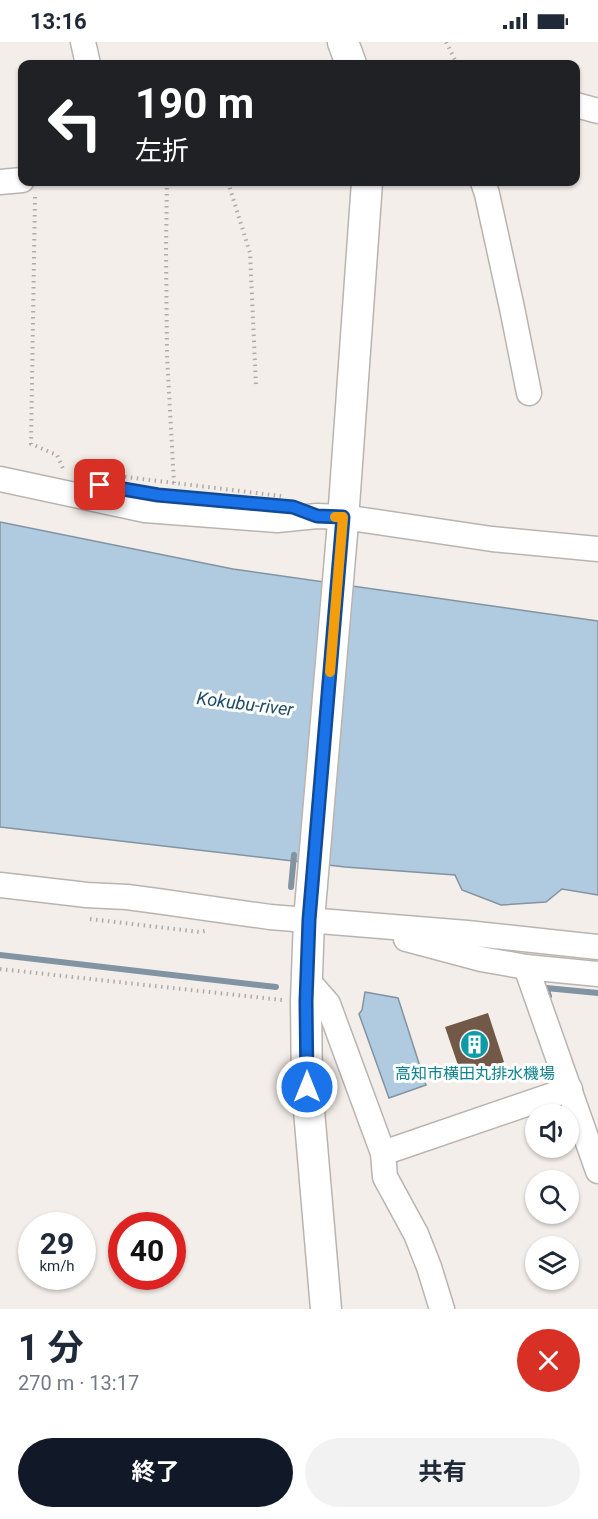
<!DOCTYPE html>
<html lang="ja">
<head>
<meta charset="utf-8">
<style>
  :root { --surface:#fff; --page:#f2f2f3; --text:#1f2937; --muted:#747a83; --accent:#111827 }
  body { margin:0; font-family:Roboto,"Noto Sans JP",sans-serif; background:var(--page); color:var(--text); height:100vh; display:flex; flex-direction:column; font-size:22px; white-space:nowrap }
  * { box-sizing:border-box; margin:0 }
  p { font-size:20px; color:var(--muted) }
  .icon { flex:none; width:33px; height:33px; fill:none; stroke:currentColor; stroke-width:2; stroke-linecap:round; stroke-linejoin:round }
  .map { position:relative; height:1267px; overflow:hidden }
  .drawer { display:flex; flex-direction:column; background:var(--surface); flex:1 }
  .drawer>* { flex:none }
  .guide { position:absolute; left:18px; top:18px; width:562px; height:126px; border-radius:12px; box-shadow:0 2px 4px #0004; background:#202124; color:#fff; overflow:hidden }
  .fabs { position:absolute; left:525px; top:1062px; display:grid; gap:12px }
  .fabs a { display:grid; place-items:center; width:54px; height:54px; border-radius:50%; background:var(--surface); box-shadow:0 2px 4px #0004; font-size:30px }
  .speed { position:absolute; left:18px; top:1170px; display:flex; gap:12px; font-size:30px; font-weight:700; text-align:center }
  .speed>* { display:grid; place-content:center; width:78px; height:78px; border-radius:50%; background:var(--surface); box-shadow:0 2px 4px #0004; line-height:1 }
  .speed small { font-size:15px; font-weight:400 }
  .speed .limit { border:9px solid #d22; background:#fff; color:#111 }
  .pin { position:absolute; display:grid; place-items:center; width:51px; height:51px; color:#fff; margin:-26px; border-radius:12px; box-shadow:0 3px 9px #0006 }
  .me { position:absolute; width:66px; margin:-33px; rotate:0deg; stroke-linejoin:round; filter:drop-shadow(0 0 4px #0008) }
  .turn { display:flex; align-items:center; gap:21px; height:126px; padding:0 18px; font-size:27px }
  .turn .icon { width:78px; height:78px; stroke-width:2.5 }
  .turn b { display:block; font-size:42px; line-height:51px }
  .round { display:grid; place-items:center; flex:none; width:63px; height:63px; border-radius:32px; background:var(--page) }
  .overview { display:flex; align-items:center; justify-content:space-between; height:102px; padding:0 18px }
  h1 { font-size:36px; font-weight:700; line-height:45px }
  .action { display:flex; gap:12px; margin-top:auto; padding:12px 18px }
  .action a { flex:1; height:69px; border-radius:36px; background:var(--accent); color:#fff; font-size:24px; font-weight:700; line-height:69px; text-align:center }
  .action a+a { background:var(--page); color:var(--text) }
  .status { display:flex; justify-content:space-between; align-items:center; height:42px; padding:0 30px; background:var(--surface); direction:ltr }
  .status svg { height:16px; fill:currentColor }
  .map>svg:first-child { display:block }
  .water { fill:#b0cae0; stroke:#8293a2; stroke-width:1.5 }
  .lines { fill:none; stroke-linecap:round; stroke-linejoin:round }
  .stream { stroke:#8293a2; stroke-width:6 }
  .building { fill:#715847 }
  .minor-casing { stroke:#bab4b0; stroke-width:27 }
  .tertiary-casing { stroke:#bab4b0; stroke-width:33 }
  .path { stroke:#b0aba8; stroke-width:4; stroke-dasharray:1.5 4.5; stroke-linecap:butt }
  .minor { stroke:#fff; stroke-width:24 }
  .tertiary { stroke:#fff; stroke-width:30 }
  .route-casing { stroke:#114b97; stroke-width:15 }
  .route { stroke:#1a73e8; stroke-width:10 }
  .slow { stroke:#f59e0b; stroke-width:10 }
  .labels { text-anchor:middle; stroke-width:6; stroke-linejoin:round; paint-order:stroke }
  .culture-label { font-size:16px; fill:#0d838f; stroke:#fff }
  .water-label { font-size:18px; font-style:italic; fill:#204c6b; stroke:#fff }
</style>
</head>
<body>
<div class="status"><b>13:16</b><svg viewBox="0 0 49 12"><path d="M0 12V9h3v3zM5 12V6h3v6zM10 12V3h3v9zM15 12V0h3v12zM26 1h20v11H26zM47 4h2v5h-2z"/></svg></div>
<div class="map">
<svg width="598" height="1267" viewBox="0 0 598 1267">
  <rect width="100%" height="100%" fill="#f4eeea"/>
  <g class="water">
    <path d="M0 480 233 527 598 579V853L562 847 546 860 501 863 462 848 455 833 345 825 0 785Z"/>
    <path d="M365 950 398 956 426 1043 389 1056 359 972 362 968Z"/>
  </g>
  <g class="lines">
    <g class="stream">
      <path d="M291 845 294 813"/>
      <path d="M0 913 276 945"/>
      <path d="M549 954 546 946 598 951"/>
    </g>
  </g>
  <path class="building" d="M488 971 504 1020 462 1035 445 985Z"/>
  <g class="lines">
    <defs>
      <g id="minor">
        <path d="M83 0 88 22"/>
        <path d="M576 63 598 69"/>
        <path d="M0 140 22 138"/>
        <path d="M483 140 487 152 512 266 529 351"/>
        <path d="M0 437 145 468 277 478 317 474 343 475 492 497 598 507"/>
        <path d="M0 843 87 853 127 855 157 859 270 875 467 891 598 905"/>
        <path d="M406 897 481 917 526 925"/>
        <path d="M598 932 526 925 598 1129"/>
        <path d="M307 938 328 962 383 1111 570 1047"/>
        <path d="M383 1111 385 1135 416 1192 429 1225 442 1267"/>
      </g>
      <g id="tertiary">
        <path d="M343 0 351 22"/>
        <path d="M326 1267 307 1045 306 959 309 878 342 492 367 140"/>
      </g>
    </defs>
    <use href="#minor" class="minor-casing"/>
    <use href="#tertiary" class="tertiary-casing"/>
    <g class="path">
      <path d="M446 0 457 22"/>
      <path d="M167 140 166 207 167 313 174 441"/>
      <path d="M228 140 250 211 256 344"/>
      <path d="M35 155 31 402 57 413 64 429"/>
      <path d="M101 436 118 434 281 454"/>
      <path d="M90 877 200 890 205 889"/>
      <path d="M0 927 282 958"/>
    </g>
    <use href="#minor" class="minor"/>
    <use href="#tertiary" class="tertiary"/>
  </g>
  <g class="lines">
    <defs>
      <path id="route" d="M100 443 158 453 293 465 317 474 343 475 309 878 306 959 307 1045"/>
    </defs>
    <use href="#route" class="route-casing"/>
    <use href="#route" class="route"/>
    <path class="slow" d="M330 630 343 475H335"/>
  </g>
  <defs>
    <symbol id="building-disc" viewBox="-11 -11 22 22"><circle r="9.5" fill="#0f9aa8" stroke="#fff"/><path d="M-4-6H4V6H1V3H-1V6H-4ZM-2.5-4.3h1.7v1.8h-1.7ZM.8-4.3h1.7v1.8H.8ZM-2.5-1h1.7V.8h-1.7ZM.8-1h1.7V.8H.8Z" fill="#fff"/></symbol>
  </defs>
  <g fill-rule="evenodd">
    <use href="#building-disc" x="458" y="986" width="33" height="33"/>
  </g>
  <g class="labels">
    <g class="culture-label">
      <text x="475" y="1037">高知市横田丸排水機場</text>
    </g>
    <g class="water-label">
      <text transform="translate(245 662) rotate(7)" y="6">Kokubu-river</text>
    </g>
  </g>
</svg>
<div class="fabs">
<a><svg class="icon" aria-label="sound" viewBox="0 0 24 24"><path d="M4 9h4l5-4v14l-5-4H4zM17 9q2 3 0 6"/></svg></a>
<a><svg class="icon" aria-label="search" viewBox="0 0 24 24"><circle cx="10" cy="10" r="6"/><path d="M15 15l6 6"/></svg></a>
<a><svg class="icon" aria-label="layers" viewBox="0 0 24 24"><path d="M12 4l9 5-9 5-9-5zM3 14l9 5 9-5"/></svg></a>
</div>
<div class="speed"><div>29<small>km/h</small></div><div class="limit">40</div></div>
<div class="pin" style="left:100px;top:443px;background:#d93025"><svg class="icon" aria-label="arrive" viewBox="0 0 24 24"><path d="M6 21V4h12l-3 4 3 4H6"/></svg></div>
<svg class="me" style="left:307px;top:1045px" viewBox="-20 -20 40 40"><circle r="17" fill="#1a73e8" stroke="#fff" stroke-width="3"/><path d="M0-11L8 9 0 5-8 9z" fill="#fff"/></svg>
<div class="guide">
<div class="turn"><svg class="icon" aria-label="left" viewBox="0 0 24 24"><path d="M17 20v-9H6M10 6l-5 5 5 5"/></svg><div><b>190 m</b>左折</div></div>
</div>
</div>
<section class="drawer">
<div class="overview"><div><h1>1 分</h1><p>270 m · 13:17</p></div><a class="round" style="background:#d93025;color:#fff"><svg class="icon" aria-label="close" viewBox="0 0 24 24"><path d="M6 6l12 12M18 6L6 18"/></svg></a></div>
<div class="action"><a>終了</a><a>共有</a></div>
</section>
</body>
</html>
